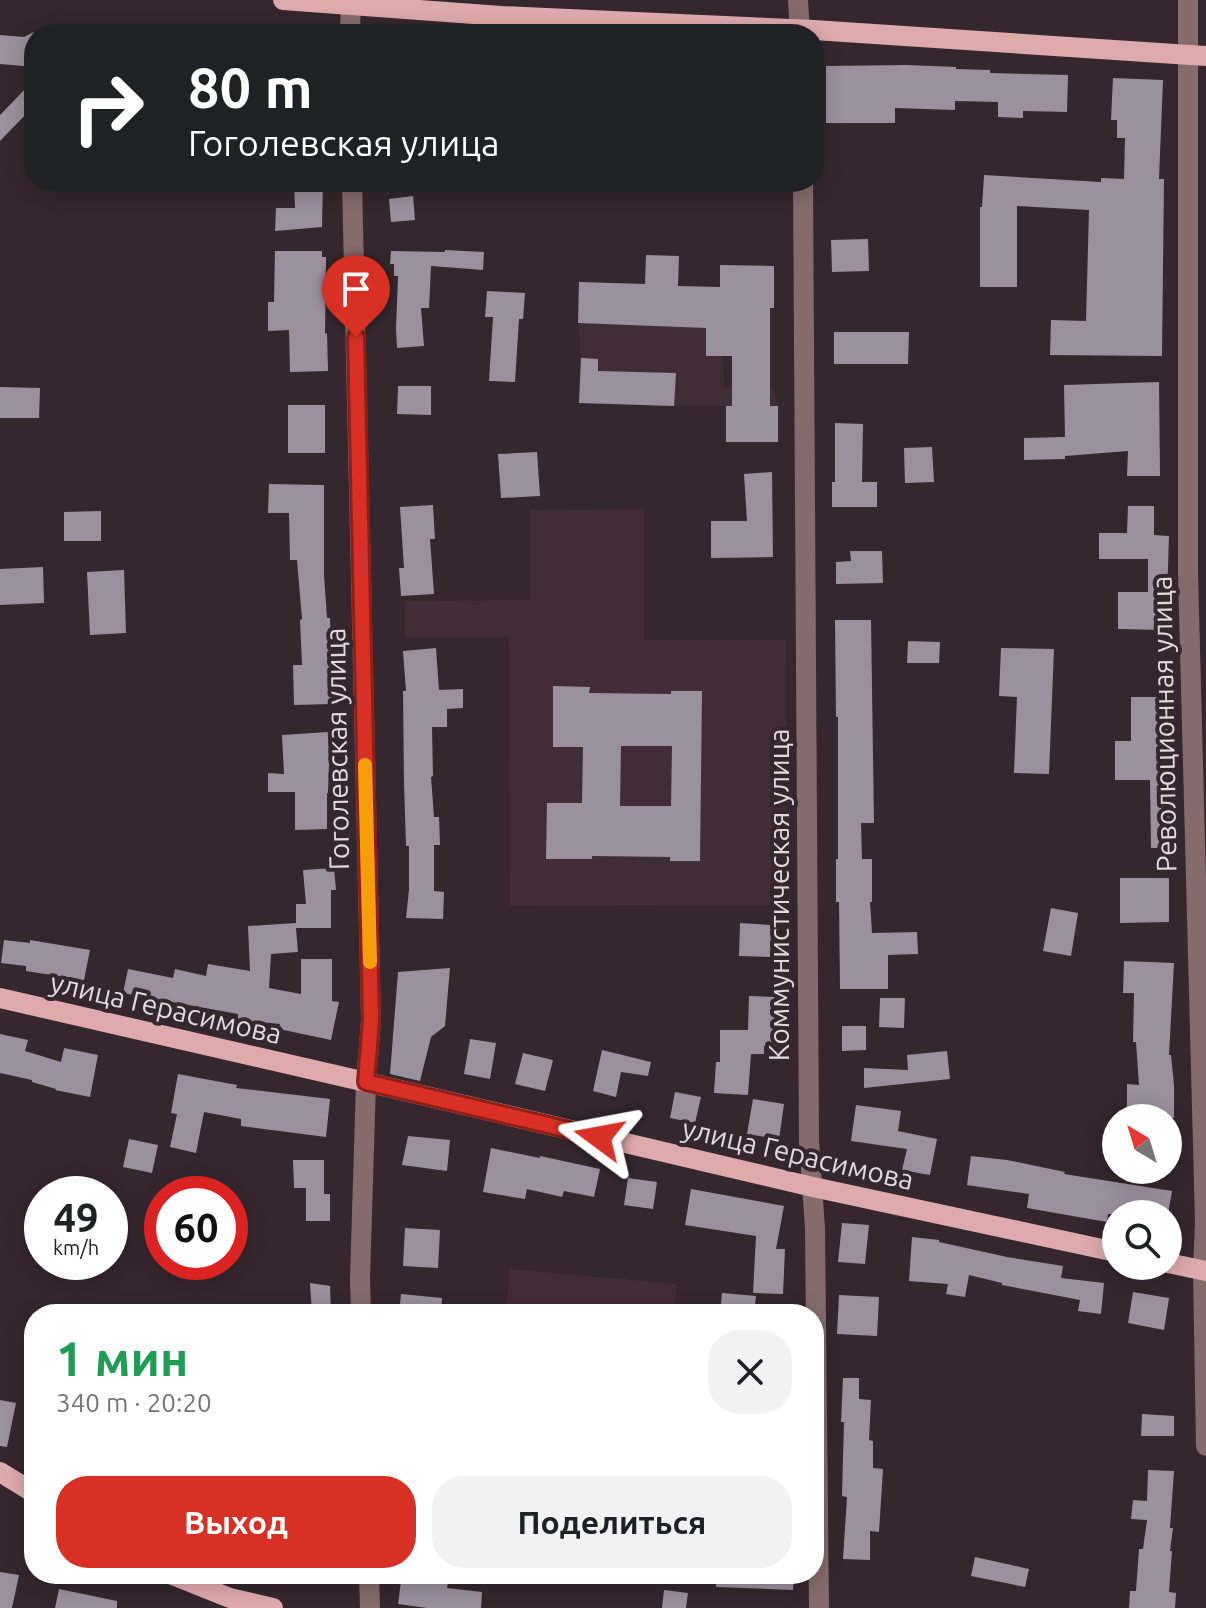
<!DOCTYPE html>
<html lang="ru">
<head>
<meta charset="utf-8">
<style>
  :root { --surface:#fff; --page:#f2f2f2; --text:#202124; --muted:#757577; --accent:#d93025 }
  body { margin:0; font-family:Ubuntu,sans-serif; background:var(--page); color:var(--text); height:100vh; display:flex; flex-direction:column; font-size:30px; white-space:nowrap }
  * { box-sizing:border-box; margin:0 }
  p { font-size:26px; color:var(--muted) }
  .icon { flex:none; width:44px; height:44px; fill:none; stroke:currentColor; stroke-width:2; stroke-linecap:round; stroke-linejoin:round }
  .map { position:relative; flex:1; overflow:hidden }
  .side { position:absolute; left:24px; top:1304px; width:800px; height:280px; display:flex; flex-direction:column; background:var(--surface); border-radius:32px; box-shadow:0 4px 20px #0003 }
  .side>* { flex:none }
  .top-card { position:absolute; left:24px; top:24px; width:800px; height:168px; border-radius:32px; box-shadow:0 4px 20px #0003; background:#202124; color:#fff; overflow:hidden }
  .needle { width:52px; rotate:322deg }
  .fabs { position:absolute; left:1102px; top:1104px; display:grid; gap:16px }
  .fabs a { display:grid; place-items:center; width:80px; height:80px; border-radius:50%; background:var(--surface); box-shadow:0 4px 20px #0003; font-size:40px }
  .speed { position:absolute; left:24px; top:1176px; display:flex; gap:16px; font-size:40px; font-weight:700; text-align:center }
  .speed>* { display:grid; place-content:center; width:104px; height:104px; border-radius:50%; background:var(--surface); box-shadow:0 4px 20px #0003; line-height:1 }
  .speed small { font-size:20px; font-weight:400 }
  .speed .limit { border:12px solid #d22; background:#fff; color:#111 }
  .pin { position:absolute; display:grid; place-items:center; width:68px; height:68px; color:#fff; margin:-82px -34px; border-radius:50% 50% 50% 0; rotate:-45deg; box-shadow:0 0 8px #0007 }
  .pin .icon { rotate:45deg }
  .me { position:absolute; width:88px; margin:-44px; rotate:283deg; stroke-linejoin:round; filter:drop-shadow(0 0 6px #0008) }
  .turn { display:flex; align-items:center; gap:28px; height:168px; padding:0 32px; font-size:36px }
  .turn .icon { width:104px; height:104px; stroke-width:2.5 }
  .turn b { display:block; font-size:56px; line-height:68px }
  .round { display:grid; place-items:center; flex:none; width:84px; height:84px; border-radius:32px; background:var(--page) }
  .summary { display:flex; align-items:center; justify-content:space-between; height:136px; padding:0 32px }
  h1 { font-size:48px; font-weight:700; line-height:60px; color:#1e9e55 }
  .primary-button { display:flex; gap:16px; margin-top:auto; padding:16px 32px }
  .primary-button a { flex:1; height:92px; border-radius:32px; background:var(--accent); color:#fff; font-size:32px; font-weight:700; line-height:92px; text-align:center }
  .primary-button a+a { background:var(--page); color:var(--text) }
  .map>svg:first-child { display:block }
  .built { fill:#412d37 }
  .building { fill:#9b919e; fill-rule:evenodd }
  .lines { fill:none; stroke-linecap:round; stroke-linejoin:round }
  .minor { stroke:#856b6c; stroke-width:20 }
  .major { stroke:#dfaaac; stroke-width:20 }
  .route-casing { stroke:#8d1f18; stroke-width:20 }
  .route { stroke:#d93025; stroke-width:14 }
  .slow { stroke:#f59e0b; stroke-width:14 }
  .labels { text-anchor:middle; stroke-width:8; stroke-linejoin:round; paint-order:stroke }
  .street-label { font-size:28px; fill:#e2dadd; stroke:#34272d }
</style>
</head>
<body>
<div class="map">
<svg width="1206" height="1608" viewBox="0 0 1206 1608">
  <rect width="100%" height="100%" fill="#34272d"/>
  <g class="built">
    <path d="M646 255 679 256 678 286 707 287 706 355 723 356 724 387H773L778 406H674L579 403 581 358 578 323 579 282 645 284Z"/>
    <path d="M644 509V640H786L787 905 510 906 509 637H405V601L530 600V510Z"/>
    <path d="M510 1269 677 1284 674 1314H506Z"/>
  </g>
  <g class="building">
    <path d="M34 32V67L0 64V35L24 37Z"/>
    <path d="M907 65 956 67V69L990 70V73L1068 75 1067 112 1023 111V118L998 117V102L955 101V110L895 108V123H826V66Z"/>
    <path d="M1113 78 1163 80 1159 179H1164L1162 356 1050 355 1051 320 1086 321 1089 210 1017 206V287H980V207H982L984 175 1101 182V178L1124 179 1125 138H1117V120H1111Z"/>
    <path d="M34 80V106L0 141V115Z"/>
    <path d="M294 182H323L322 227 275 231 276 208H295Z"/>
    <path d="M413 196 415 220 391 222 389 199Z"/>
    <path d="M868 239 869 271 832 272 831 240Z"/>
    <path d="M445 250 484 252 483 270 431 266 429 308H421L424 346 397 348 396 329 398 276H394V264H390L391 251 445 252Z"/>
    <path d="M275 251H322V257H326L325 334 327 333 328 371 290 372 289 330 268 331V302H274Z"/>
    <path d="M646 255 679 256 678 286 720 287V265L774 266V308H770V406H778V442H726V406H732V356H706V328L578 323 579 282 645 284Z"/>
    <path d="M487 291 525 293 523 319H519L515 382 489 381 493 317H485Z"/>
    <path d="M834 332H909L908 364H834Z"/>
    <path d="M581 358 598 359V371L676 373 674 406 579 403Z"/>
    <path d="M1159 382 1160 476H1127L1128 451 1065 456V459L1024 460V438L1065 437 1064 385Z"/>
    <path d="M398 386H431V415L397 414Z"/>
    <path d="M0 387 40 388 39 418H0Z"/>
    <rect x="288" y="405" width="37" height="48"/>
    <path d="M835 423 863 424 862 482H877V507H832V482H835Z"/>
    <path d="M932 447 934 482 905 483 904 448Z"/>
    <path d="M537 452 540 496 501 498 498 454Z"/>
    <path d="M772 472 773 557 711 558V521H747L744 474Z"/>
    <path d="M269 484 324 485V575L327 618H330L331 644H329L332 704 294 705 293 665H302L300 620 302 619 297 560H290L289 513H268Z"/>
    <path d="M433 505 435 539H430L434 594 401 596 399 568H404L400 507Z"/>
    <path d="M1128 506H1154V535L1169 536 1166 630 1118 629V592H1148V559H1099V533H1127Z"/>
    <path d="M101 511V541H64V512Z"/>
    <path d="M850 551H882L883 583 836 584V562L851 561Z"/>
    <path d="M43 567 44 603 0 605V569Z"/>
    <path d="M124 570 126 633 90 635 87 572Z"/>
    <path d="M835 620H871L874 823H861L862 859H872V902H870L872 933 917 932 918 954 888 955V989H840L839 902H836V859H838V717H836Z"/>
    <path d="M908 641 940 642 939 663H907Z"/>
    <path d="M436 648 439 690 463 689V708L447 709V727H432L433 776 431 777 434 817H439L440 845H434V891L444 892 443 919 406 918 409 890V846H406L404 783 403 691H406L403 651Z"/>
    <path d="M1001 648 1054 649 1049 774 1014 773 1017 697 999 696Z"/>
    <path d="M553 686 590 687 589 693 671 694V691H702L700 861H670V857L592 856V859H546L547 803H582L583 747H553ZM621 746H672L671 806H620Z"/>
    <path d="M1131 697H1168L1167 788H1169L1171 848H1151L1150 780H1115V741H1131Z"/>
    <path d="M328 732 329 763 328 793H327V829L295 830V792H268V773L284 774 282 735Z"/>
    <path d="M334 868 336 890H331V928H296L298 952 271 954 269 988 301 994V959H332V1001L339 1002 331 1040 279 1029 280 1024 238 1020V1014L123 993 128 969 173 978 175 969 206 976 208 964 250 971 248 926 296 923V927V904H306L303 870Z"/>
    <path d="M1120 878H1169V922L1120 923Z"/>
    <path d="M1051 908 1078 913 1071 956 1043 951Z"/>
    <path d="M740 923 771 925 770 957 739 956Z"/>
    <path d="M4 940 30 943V940L90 950 84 980 26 971V966L1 963Z"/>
    <path d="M1124 961 1174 963 1169 1055H1171L1174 1085V1118H1127V1084L1139 1085 1136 1042H1133L1134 993H1123Z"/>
    <path d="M450 968 445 1026 431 1037 420 1081 390 1074 398 972Z"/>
    <path d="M749 996 778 997 777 1030H780V1046H764V1054H751L748 1095 714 1093 716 1062H720V1030H748Z"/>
    <path d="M880 998H905L904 1028 879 1027Z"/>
    <path d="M842 1026H866V1050L842 1051Z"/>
    <path d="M0 1034 28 1040 25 1051 61 1062 64 1048 98 1055 90 1097 55 1090 56 1089 32 1082V1080L0 1073Z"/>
    <path d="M470 1039 496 1043 490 1079 464 1074Z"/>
    <path d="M602 1050 651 1062 648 1076 621 1072 616 1097 593 1091Z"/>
    <path d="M947 1051 950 1079 864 1088V1068L908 1070 907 1055Z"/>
    <path d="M523 1053 553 1060 545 1091 515 1084Z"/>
    <path d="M178 1074 237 1085 236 1088 330 1099 326 1137 241 1126V1119L204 1112 196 1153 170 1147 177 1114 171 1113Z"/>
    <path d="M675 1092 701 1097 695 1123 670 1118Z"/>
    <path d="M753 1099 784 1104 779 1139 747 1134Z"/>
    <path d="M856 1105 901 1111 898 1131 937 1139 930 1175 902 1170 907 1149 851 1141Z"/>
    <path d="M408 1136 450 1140 447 1171 402 1165Z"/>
    <path d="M129 1139 158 1145 152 1173 123 1167Z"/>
    <path d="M491 1148 540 1158V1156L600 1169 594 1197 564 1191 562 1197 527 1189 525 1199 483 1192Z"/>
    <path d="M971 1156 1007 1160 1065 1172 1064 1174 1172 1191 1168 1214H1108L1107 1222 1027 1208 1029 1194 967 1185Z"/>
    <path d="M293 1160H324V1194H330V1221H306V1188H294Z"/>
    <path d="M628 1178 657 1182 653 1209 624 1205Z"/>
    <path d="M691 1189 784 1206 776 1249H785L783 1294 753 1293 756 1236 685 1225Z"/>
    <path d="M842 1223 869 1225 865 1264 838 1262Z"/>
    <path d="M405 1228 440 1230 438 1268 403 1266Z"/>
    <path d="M912 1237 939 1240V1242L1007 1257 1063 1266 1061 1278 1104 1283 1101 1314 1078 1311 1080 1300 1002 1285V1283L969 1275 965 1297 946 1294 948 1284 909 1281Z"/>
    <path d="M310 1283 330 1286 331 1314H312Z"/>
    <path d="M1133 1292 1169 1298 1164 1330 1128 1323Z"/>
    <path d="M722 1293 756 1296 754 1314H720Z"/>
    <path d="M401 1294 442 1298 441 1314H399Z"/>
    <path d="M839 1295 879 1297 877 1336 837 1334Z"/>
    <path d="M843 1378H859V1399L871 1400 869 1440 873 1441V1468L883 1469 879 1532 870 1531V1560L843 1559 847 1497 842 1496 844 1422H841Z"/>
    <path d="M0 1400 16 1403 7 1447 0 1446Z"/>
    <path d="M1142 1414 1174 1416V1436H1141Z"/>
    <path d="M1148 1470 1174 1471 1170 1528H1173L1170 1551H1172L1169 1592 1176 1593 1175 1608H1129L1130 1591H1136L1139 1549H1143L1147 1520 1131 1519 1133 1500 1147 1501Z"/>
    <path d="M975 1557 1029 1569 1025 1587 971 1576Z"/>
    <path d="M0 1572 19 1575 12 1608H0Z"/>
    <path d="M402 1574H430L449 1577 447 1588 482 1592 481 1608H427L398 1604Z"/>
    <path d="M717 1574H794L793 1590 716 1587Z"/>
    <path d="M59 1589 117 1601V1608H55Z"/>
    <path d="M664 1590 688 1593 686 1608H662Z"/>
  </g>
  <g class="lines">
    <g class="minor">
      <path d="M798 0 800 34"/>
      <path d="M1188 0V573L1205 1222 1203 1270 1206 1446"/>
      <path d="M350 34 351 0"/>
      <path d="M352 182 371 1020 366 1082 360 1279 361 1314"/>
      <path d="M803 182 809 1141 815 1228 819 1608"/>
      <path d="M369 1574 370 1608"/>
    </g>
    <g class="major">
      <path d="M283 0 501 16 814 30 1206 56"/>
      <path d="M0 998 366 1082 813 1187 1116 1252"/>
      <path d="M1168 1263 1206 1271"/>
      <path d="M0 1472 34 1493"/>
      <path d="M170 1574 230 1598 273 1608"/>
    </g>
  </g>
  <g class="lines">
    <defs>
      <path id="route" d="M356 337 371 1020 366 1082 599 1137"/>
    </defs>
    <use href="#route" class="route-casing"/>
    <use href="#route" class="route"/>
    <path class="slow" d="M365 765 370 962"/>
  </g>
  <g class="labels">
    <g class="street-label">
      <text transform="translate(1164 724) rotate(-91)" y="10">Революционная улица</text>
      <text transform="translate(337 749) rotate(-91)" y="10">Гоголевская улица</text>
      <text transform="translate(779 895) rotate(-90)" y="10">Коммунистическая улица</text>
      <text transform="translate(166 1008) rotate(13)" y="10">улица Герасимова</text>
      <text transform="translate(798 1154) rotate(13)" y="10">улица Герасимова</text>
    </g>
  </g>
</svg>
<div class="fabs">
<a><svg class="needle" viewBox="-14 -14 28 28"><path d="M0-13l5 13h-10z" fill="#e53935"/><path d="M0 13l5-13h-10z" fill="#757577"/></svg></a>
<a><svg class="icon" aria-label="search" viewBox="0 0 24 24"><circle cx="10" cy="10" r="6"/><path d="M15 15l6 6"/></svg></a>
</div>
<div class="speed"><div>49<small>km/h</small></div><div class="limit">60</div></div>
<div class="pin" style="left:356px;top:337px;background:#d93025"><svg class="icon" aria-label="arrive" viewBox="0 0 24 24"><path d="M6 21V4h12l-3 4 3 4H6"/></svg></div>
<svg class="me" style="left:599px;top:1137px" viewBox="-20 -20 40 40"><path d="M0-17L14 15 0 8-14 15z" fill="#d93025" stroke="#fff" stroke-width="4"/></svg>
<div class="top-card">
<div class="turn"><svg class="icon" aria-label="right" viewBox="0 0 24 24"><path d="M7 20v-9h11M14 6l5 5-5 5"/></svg><div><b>80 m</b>Гоголевская улица</div></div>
</div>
<section class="side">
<div class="summary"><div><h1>1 мин</h1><p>340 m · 20:20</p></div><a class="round"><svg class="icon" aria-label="close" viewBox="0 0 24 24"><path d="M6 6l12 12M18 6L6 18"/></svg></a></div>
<div class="primary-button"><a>Выход</a><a>Поделиться</a></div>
</section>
</div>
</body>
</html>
